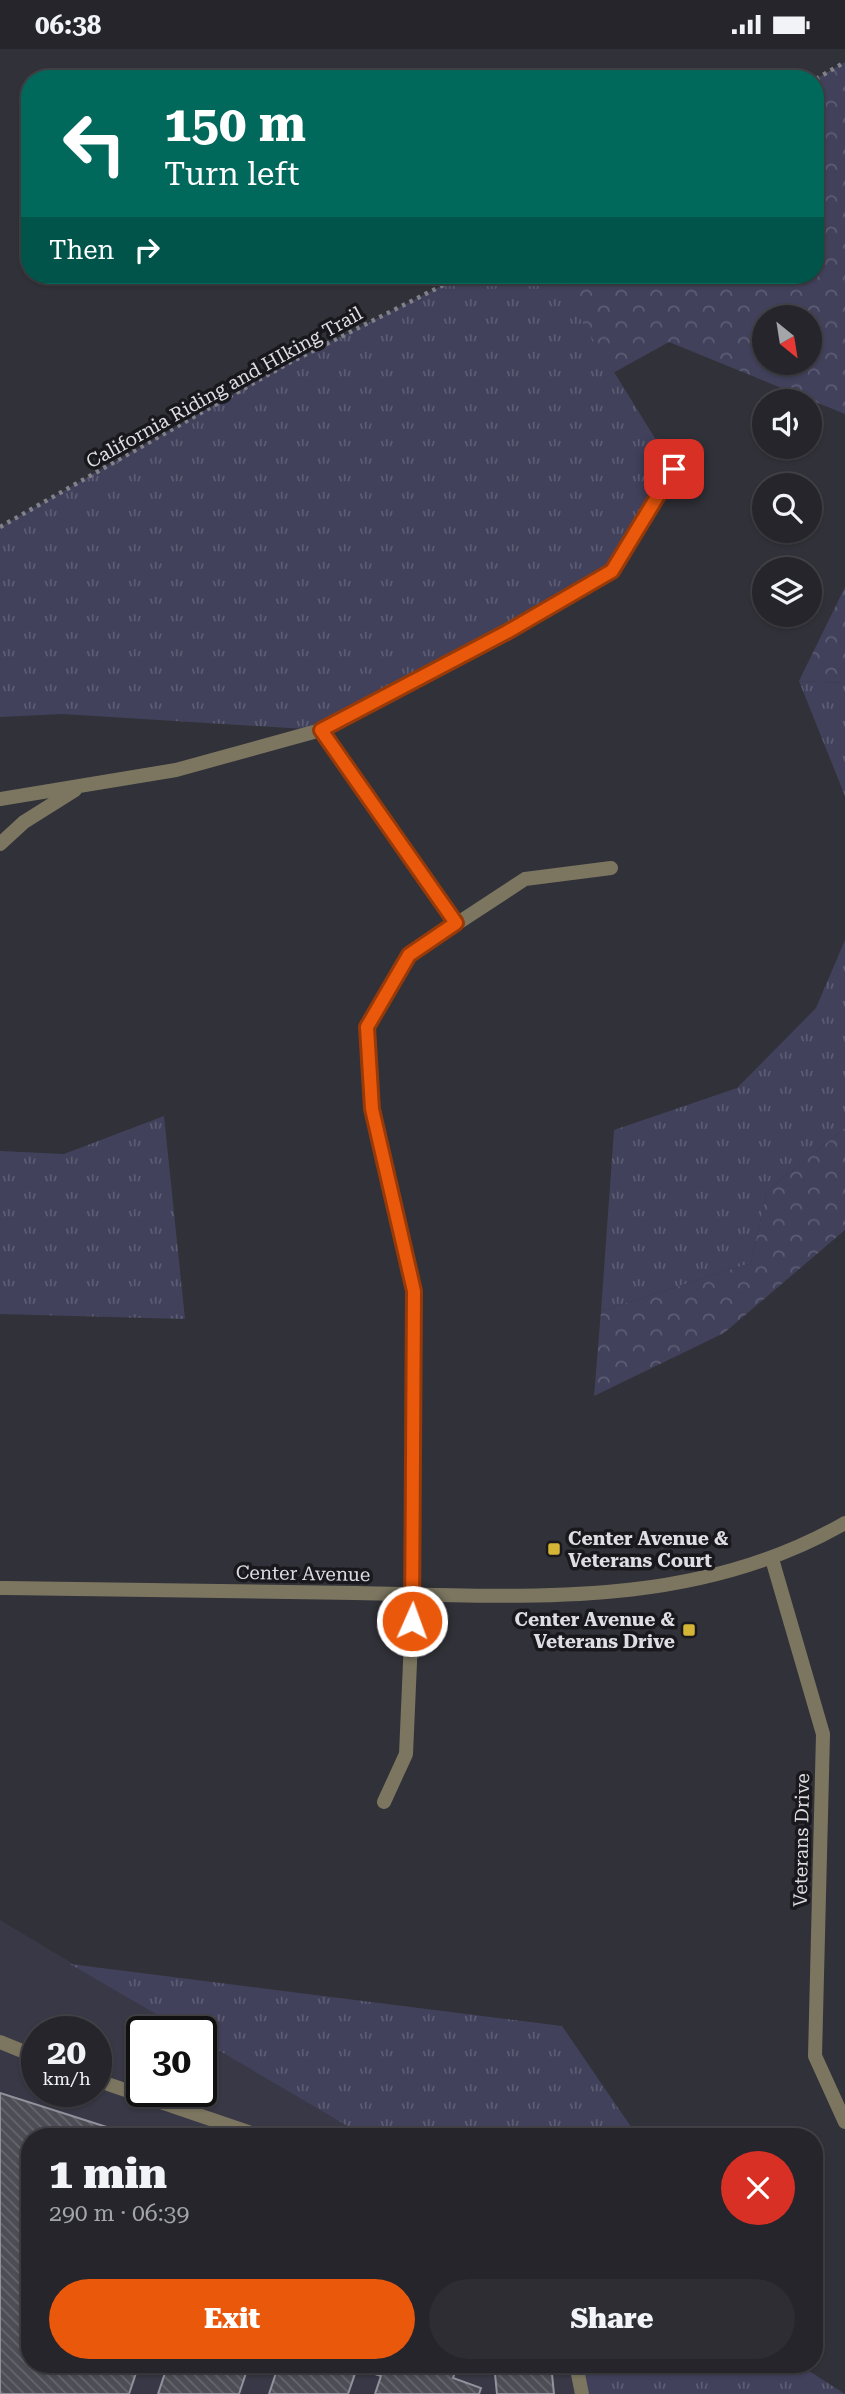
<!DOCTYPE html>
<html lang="en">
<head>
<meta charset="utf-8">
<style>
  :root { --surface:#25252b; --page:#2d2d33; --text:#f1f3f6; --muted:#a3a5a9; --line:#424247; --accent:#ea580c }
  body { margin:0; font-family:"Roboto Serif",serif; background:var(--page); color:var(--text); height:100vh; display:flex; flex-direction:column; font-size:26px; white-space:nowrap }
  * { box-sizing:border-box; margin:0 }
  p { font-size:23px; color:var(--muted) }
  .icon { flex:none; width:38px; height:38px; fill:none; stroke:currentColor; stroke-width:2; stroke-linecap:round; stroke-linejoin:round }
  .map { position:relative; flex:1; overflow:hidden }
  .panel { position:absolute; left:21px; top:2079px; width:802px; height:245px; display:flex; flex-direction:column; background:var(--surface); border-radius:28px; box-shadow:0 2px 5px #0004,0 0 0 2px var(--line) }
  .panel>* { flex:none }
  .banner { position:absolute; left:21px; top:21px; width:803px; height:214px; border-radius:28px; box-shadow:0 2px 5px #0004,0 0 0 2px var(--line); background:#00695c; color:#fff; overflow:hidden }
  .needle { width:46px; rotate:150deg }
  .controls { position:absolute; left:752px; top:256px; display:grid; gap:14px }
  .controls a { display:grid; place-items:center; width:70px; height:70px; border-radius:50%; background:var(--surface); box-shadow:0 2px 5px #0004,0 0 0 2px var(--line); font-size:35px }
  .speed { position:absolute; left:21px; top:1967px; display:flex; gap:14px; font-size:35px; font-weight:700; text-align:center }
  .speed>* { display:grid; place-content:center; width:91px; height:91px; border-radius:50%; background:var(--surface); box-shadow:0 2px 5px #0004,0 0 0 2px var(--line); line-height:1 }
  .speed small { font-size:18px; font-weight:400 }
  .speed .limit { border:4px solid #111; border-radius:10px; background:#fff; color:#111 }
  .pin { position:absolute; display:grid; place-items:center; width:60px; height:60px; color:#fff; margin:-30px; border-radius:14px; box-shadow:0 4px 10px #0006 }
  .me { position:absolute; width:77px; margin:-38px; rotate:2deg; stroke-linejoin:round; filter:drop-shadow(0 0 5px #0008) }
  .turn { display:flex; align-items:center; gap:24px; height:147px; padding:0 28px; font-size:32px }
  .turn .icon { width:91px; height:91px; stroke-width:2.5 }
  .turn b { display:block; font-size:49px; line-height:60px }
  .then { display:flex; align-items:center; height:66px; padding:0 28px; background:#0003; gap:14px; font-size:26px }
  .round { display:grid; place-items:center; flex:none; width:74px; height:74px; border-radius:37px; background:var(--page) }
  .summary { display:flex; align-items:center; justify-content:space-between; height:119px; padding:0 28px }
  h1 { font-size:42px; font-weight:800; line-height:52px }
  .button { display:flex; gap:14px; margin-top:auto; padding:14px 28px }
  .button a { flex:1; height:80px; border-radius:42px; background:var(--accent); color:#fff; font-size:28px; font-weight:800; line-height:80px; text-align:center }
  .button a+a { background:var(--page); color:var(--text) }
  .status { display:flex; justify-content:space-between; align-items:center; height:49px; padding:0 35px; background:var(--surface); direction:ltr }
  .status svg { height:19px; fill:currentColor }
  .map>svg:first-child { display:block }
  .built { fill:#383846; fill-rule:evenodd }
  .grass { fill:url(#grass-tufts) }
  .forest { fill:url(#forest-crowns); fill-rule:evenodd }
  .building { fill:url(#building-back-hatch); stroke:#92929d; stroke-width:2 }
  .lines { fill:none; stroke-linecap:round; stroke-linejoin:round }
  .path { stroke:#818189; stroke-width:4.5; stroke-dasharray:3.5 5; stroke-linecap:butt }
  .service { stroke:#7c7660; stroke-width:14 }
  .minor { stroke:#7c7660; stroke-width:14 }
  .tertiary { stroke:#7c7660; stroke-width:14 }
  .route-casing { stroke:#983908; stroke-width:18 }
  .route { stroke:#ea580c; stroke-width:12 }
  .poi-dot { fill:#d5b535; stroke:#19191d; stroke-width:2.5 }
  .labels { text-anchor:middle; stroke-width:7; stroke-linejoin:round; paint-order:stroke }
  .street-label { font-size:19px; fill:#dddde3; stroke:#19191d }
  .poi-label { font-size:19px; font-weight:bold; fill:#dddde3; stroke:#19191d; text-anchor:start }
</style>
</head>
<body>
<div class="status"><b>06:38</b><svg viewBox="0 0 49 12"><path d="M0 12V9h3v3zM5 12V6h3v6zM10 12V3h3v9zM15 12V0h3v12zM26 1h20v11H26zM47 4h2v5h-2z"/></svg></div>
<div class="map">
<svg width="845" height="2345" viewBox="0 0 845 2345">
  <defs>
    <pattern id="grass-tufts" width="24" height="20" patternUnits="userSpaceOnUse" patternTransform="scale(1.75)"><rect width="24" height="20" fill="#41415c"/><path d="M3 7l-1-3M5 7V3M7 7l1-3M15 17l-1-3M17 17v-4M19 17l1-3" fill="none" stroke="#5c5c73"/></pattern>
    <pattern id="forest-crowns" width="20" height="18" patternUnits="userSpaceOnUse" patternTransform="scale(1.75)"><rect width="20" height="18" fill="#41415c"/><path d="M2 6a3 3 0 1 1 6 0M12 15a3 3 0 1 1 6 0" fill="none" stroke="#5c5c73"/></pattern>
    <pattern id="building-back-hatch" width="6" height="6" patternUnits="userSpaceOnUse" patternTransform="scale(1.75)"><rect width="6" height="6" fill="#4d4d56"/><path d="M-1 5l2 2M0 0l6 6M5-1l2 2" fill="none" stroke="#66666e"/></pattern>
  </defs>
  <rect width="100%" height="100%" fill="#313139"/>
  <path class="built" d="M0 1871 187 1983H142V2042H201V1991L366 2088H30V2315H576L582 2345H0ZM37 1983H96V2042H37Z"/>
  <g class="grass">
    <path d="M463 226H554L674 420 612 522 321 681 62 665 0 668V478L287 315Z"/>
    <path d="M799 632 845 634V747Z"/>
    <path d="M845 891V1079L767 1142 751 1214 601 1262 614 1081 737 1039 816 959Z"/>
    <path d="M164 1067 185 1270 0 1265V1102L64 1105Z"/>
    <path d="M70 1915 562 1977 638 2088H366L201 1991V1983H187Z"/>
    <path d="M576 2315H798L845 2345H582Z"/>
  </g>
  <g class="forest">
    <path d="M845 13V365L669 293 613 324 554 226H816V30ZM765 268H810V313H765Z"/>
    <path d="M845 538V634L799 632Z"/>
    <path d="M845 1079V1181L724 1284 594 1347 601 1262 751 1214 767 1142Z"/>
  </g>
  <g class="building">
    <path d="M0 2044 138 2088H30V2315H139L129 2345H0Z"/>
    <path d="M168 2315H249L239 2345H158Z"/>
    <path d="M279 2315H458L453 2329 481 2339 479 2345H375L381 2327 357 2319 348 2345H269Z"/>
    <path d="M494 2315H551L554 2345H497Z"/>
  </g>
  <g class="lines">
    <g class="path">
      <path d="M816 30 845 13"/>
      <path d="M0 478 287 315 463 226"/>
    </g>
    <g class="service">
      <path d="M321 681 507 583 612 522 674 420"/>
      <path d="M0 750 176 721 321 681 456 874"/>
      <path d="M0 795 24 773 75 741"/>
      <path d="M0 1993 37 2008"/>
      <path d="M96 2031 263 2088"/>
      <path d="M576 2315 582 2345"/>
    </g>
    <g class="minor">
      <path d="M772 1510 823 1685 815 2007 845 2073"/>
      <path d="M384 1753 406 1705 413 1545 414 1242 372 1060 367 978 409 906 525 830 611 819"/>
    </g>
    <path class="tertiary" d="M0 1539C118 1541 236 1542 355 1544 524 1547 692 1562 845 1474"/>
  </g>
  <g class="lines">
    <defs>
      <path id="route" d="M412 1572 414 1242 372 1060 367 978 409 906 456 874 321 681 507 583 612 522 674 420"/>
    </defs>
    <use href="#route" class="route-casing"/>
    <use href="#route" class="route"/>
  </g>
  <g class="poi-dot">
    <rect x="547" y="1493" width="14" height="14" rx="3.5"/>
    <rect x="682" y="1574" width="14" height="14" rx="3.5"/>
  </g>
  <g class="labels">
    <g class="street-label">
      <text transform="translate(224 338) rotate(-29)" y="7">California Riding and HIking Trail</text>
      <text transform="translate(303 1524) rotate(1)" y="7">Center Avenue</text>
      <text transform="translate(801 1791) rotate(-89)" y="7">Veterans Drive</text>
    </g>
    <g class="poi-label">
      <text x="568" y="1496">Center Avenue &amp;<tspan x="568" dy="22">Veterans Court</tspan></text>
      <text x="675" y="1577" text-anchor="end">Center Avenue &amp;<tspan x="675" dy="22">Veterans Drive</tspan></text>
    </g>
  </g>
</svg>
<div class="controls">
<a><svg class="needle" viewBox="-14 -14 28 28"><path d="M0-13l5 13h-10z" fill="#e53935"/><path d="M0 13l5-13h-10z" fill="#a3a5a9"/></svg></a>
<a><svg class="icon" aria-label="sound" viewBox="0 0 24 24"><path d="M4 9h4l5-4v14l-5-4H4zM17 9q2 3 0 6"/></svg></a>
<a><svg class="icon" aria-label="search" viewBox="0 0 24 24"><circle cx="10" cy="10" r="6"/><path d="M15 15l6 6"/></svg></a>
<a><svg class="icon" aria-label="layers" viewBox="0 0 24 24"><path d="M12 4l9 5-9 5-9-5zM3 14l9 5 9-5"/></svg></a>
</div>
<div class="speed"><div>20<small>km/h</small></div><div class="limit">30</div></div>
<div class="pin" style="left:674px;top:420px;background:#d93025"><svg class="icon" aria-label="arrive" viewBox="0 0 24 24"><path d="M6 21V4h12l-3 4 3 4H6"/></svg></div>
<svg class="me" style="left:412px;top:1572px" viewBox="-20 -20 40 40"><circle r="17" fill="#ea580c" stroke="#fff" stroke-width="3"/><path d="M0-11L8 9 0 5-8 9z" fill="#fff"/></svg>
<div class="banner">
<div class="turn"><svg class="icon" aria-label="left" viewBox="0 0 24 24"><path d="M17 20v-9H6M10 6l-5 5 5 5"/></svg><div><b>150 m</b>Turn left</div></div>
<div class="then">Then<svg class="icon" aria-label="right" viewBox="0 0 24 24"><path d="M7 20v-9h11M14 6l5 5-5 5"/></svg></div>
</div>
<section class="panel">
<div class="summary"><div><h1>1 min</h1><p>290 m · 06:39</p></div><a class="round" style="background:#d93025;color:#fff"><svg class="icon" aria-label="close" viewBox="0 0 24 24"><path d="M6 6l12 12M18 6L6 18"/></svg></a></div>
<div class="button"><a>Exit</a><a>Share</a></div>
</section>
</div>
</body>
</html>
